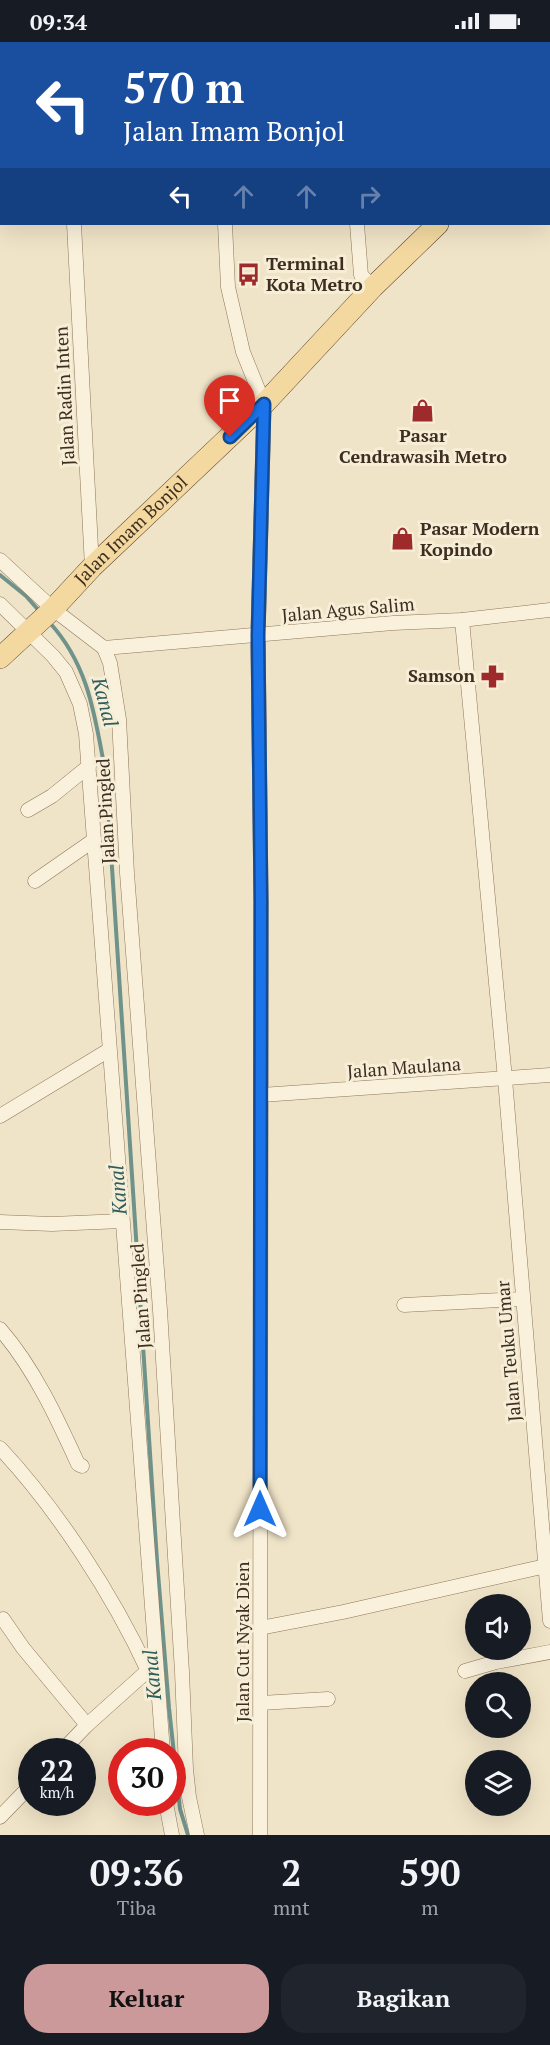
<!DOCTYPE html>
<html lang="id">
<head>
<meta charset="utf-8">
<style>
  :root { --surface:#171b24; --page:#20242c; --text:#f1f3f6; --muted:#9ea1a6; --accent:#cc999b }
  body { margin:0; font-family:"PT Serif",serif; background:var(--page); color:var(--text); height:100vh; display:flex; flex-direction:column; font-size:22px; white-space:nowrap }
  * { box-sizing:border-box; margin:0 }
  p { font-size:20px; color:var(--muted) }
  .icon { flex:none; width:33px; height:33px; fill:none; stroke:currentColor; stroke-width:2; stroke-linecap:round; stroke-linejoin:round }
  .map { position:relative; height:1793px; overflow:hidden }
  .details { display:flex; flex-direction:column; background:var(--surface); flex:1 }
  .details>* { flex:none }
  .banner { position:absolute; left:0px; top:0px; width:550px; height:183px; box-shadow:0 6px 24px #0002; background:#1a4fa0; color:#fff; overflow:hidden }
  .controls { position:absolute; left:465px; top:1552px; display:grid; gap:12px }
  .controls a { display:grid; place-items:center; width:66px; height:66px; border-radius:50%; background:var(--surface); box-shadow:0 6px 24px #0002; font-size:30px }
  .speed { position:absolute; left:18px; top:1696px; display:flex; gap:12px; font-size:30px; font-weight:700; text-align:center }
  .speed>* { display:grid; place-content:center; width:78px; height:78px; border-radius:50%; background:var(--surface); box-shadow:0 6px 24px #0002; line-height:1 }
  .speed small { font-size:15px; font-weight:400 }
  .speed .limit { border:9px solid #d22; background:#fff; color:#111 }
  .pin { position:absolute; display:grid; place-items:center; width:51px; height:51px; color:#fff; margin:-62px -26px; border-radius:50% 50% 50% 0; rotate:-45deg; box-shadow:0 0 6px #0007 }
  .pin .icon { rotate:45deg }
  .me { position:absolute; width:66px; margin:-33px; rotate:0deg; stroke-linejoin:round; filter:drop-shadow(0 0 4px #0008) }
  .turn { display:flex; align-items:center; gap:21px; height:126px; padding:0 24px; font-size:27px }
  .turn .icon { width:78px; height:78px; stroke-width:2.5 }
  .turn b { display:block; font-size:42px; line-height:51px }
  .lanes { display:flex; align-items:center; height:57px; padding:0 24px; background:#0003; justify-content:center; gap:30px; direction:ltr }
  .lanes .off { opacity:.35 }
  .eta { display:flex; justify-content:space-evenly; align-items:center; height:102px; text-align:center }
  .eta b { font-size:36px; font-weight:700; line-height:42px }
  .primary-button { display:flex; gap:12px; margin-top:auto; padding:12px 24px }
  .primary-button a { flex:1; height:69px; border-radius:24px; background:var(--accent); color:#111; font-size:24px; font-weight:700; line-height:69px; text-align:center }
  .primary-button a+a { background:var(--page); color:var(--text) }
  .status { display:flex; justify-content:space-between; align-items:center; height:42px; padding:0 30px; background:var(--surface); direction:ltr }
  .status svg { height:16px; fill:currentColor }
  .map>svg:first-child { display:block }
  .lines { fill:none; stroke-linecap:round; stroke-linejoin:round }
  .stream { stroke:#6f938a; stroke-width:4 }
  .minor-casing { stroke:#8d765c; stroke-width:15 }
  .primary-casing { stroke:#5b4430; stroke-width:22 }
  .minor { stroke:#faf1dc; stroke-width:14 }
  .primary { stroke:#f3d9a0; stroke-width:21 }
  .route-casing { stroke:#114b97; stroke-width:15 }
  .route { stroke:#1a73e8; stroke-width:10 }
  .labels { text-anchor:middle; stroke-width:6; stroke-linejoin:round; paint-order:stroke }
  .poi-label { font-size:18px; font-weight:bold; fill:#3d2e20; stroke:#f7eed8; text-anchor:start }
  .street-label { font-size:18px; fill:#3d2e20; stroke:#f7eed8 }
  .water-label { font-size:20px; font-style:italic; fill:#2f5d5a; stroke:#f7eed8 }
</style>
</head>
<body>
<div class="status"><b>09:34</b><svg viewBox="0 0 49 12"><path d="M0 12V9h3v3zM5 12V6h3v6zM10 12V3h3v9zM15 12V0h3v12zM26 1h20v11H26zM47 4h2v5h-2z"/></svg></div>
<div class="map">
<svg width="550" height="1793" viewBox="0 0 550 1793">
  <rect width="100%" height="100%" fill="#f0e4c8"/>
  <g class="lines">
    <g class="stream">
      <path d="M0 533 26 554 41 571"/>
      <path d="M50 581C90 625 95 677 106 733L157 1519 169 1666 180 1767 188 1793"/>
    </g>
    <defs>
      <g id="minor">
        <path d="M65 0V2"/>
        <path d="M206 0V2"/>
        <path d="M341 0V2"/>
        <path d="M484 0V2"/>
        <path d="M433 2 455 0"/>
        <path d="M0 134H2"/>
        <path d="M74 182 92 525"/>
        <path d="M225 182 228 245 243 310 264 362 258 594 261 859 260 1793"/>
        <path d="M357 182 361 233 373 245"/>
        <path d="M0 518 53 567 104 606 393 581 462 578 550 568"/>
        <path d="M0 562 53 614 66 630 80 662 86 692 163 1710"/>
        <path d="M462 578 505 1037 550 1579"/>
        <path d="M104 606 110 621 119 677 127 831 160 1268 182 1630 186 1727 189 1755 197 1793"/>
        <path d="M28 768 52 754 89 724"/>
        <path d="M35 839 94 798"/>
        <path d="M261 1053 550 1033"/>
        <path d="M0 1074 109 1008"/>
        <path d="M0 1180 52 1182 122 1179"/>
        <path d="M404 1263 522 1257"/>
        <path d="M0 1287C34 1326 57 1376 78 1422L82 1424"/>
        <path d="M0 1406C57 1467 113 1553 148 1629"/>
        <path d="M3 1577 23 1606 87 1683"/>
        <path d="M260 1586 343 1570 550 1523"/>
        <path d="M465 1629 496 1620 550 1610"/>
        <path d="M261 1661 328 1657"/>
        <path d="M61 1710 87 1683 154 1623"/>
        <path d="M166 1761 172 1793"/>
        <path d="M0 1775 32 1742"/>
      </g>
      <g id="primary">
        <path d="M549 116H550"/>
        <path id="s1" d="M0 616 53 567 92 525 264 362 373 245 438 182"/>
      </g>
    </defs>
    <use href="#minor" class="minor-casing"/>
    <use href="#primary" class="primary-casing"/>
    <use href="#minor" class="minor"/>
    <use href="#primary" class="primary"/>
  </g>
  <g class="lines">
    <defs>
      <path id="route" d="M230 395 264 362 258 594 261 859 260 1467"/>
    </defs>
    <use href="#route" class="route-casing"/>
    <use href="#route" class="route"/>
  </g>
  <defs>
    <symbol id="bus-bare" viewBox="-9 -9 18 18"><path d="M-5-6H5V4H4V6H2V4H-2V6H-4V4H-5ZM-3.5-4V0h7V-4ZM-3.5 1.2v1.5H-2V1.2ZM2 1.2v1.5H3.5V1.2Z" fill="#9e2a2b" stroke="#f7eed8" stroke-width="2.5" paint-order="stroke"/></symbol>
    <symbol id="shop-bare" viewBox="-9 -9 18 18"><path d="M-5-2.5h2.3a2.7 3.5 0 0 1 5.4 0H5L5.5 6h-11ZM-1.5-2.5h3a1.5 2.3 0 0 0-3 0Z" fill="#9e2a2b" stroke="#f7eed8" stroke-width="2.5" paint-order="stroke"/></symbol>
    <symbol id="pharmacy-bare" viewBox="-9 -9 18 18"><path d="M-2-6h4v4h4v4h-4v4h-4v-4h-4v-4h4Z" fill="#9e2a2b" stroke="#f7eed8" stroke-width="2.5" paint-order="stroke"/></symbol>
  </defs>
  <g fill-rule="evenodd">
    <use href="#bus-bare" x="232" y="216" width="33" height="33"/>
    <use href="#shop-bare" x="406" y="352" width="33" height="33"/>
    <use href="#shop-bare" x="386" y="480" width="33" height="33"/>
    <use href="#pharmacy-bare" x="476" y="618" width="33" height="33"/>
  </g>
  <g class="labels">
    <g class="poi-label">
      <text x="266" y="228">Terminal<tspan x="266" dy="21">Kota Metro</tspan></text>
      <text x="423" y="400" text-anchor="middle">Pasar<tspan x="423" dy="21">Cendrawasih Metro</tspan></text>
      <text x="420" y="493">Pasar Modern<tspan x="420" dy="21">Kopindo</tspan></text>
      <text x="475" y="640" text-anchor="end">Samson</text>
    </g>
    <g class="street-label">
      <text transform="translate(65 354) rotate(-93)" y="6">Jalan Radin Inten</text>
      <text dy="6" stroke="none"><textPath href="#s1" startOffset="183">Jalan Imam Bonjol</textPath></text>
      <text transform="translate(348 568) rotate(-5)" y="6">Jalan Agus Salim</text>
      <text transform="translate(106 769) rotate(-93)" y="6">Jalan Pingled</text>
      <text transform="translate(404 1026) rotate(-4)" y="6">Jalan Maulana</text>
      <text transform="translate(141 1254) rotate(-94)" y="6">Jalan Pingled</text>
      <text transform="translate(509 1309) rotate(-95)" y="6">Jalan Teuku Umar</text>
      <text transform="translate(243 1600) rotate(-90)" y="6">Jalan Cut Nyak Dien</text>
    </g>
    <g class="water-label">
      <text transform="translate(105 660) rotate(75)" y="7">Kanal</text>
      <text transform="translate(118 1148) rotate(-94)" y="7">Kanal</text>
      <text transform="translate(152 1633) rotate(-95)" y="7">Kanal</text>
    </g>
  </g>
</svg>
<div class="controls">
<a><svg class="icon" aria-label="sound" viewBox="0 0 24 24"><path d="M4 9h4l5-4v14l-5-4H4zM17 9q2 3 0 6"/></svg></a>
<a><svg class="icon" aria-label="search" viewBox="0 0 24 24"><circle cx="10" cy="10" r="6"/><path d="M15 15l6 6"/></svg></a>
<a><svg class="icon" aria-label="layers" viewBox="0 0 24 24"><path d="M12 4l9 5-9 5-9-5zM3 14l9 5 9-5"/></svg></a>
</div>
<div class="speed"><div>22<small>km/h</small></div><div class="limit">30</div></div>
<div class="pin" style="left:230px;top:395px;background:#d93025"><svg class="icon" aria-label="arrive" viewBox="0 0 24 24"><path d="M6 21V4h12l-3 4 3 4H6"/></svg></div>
<svg class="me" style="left:260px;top:1467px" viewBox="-20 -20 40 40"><path d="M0-17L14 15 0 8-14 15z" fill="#1a73e8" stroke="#fff" stroke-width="4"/></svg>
<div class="banner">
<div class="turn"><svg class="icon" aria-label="left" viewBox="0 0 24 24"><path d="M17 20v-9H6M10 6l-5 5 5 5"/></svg><div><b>570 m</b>Jalan Imam Bonjol</div></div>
<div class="lanes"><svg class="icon" aria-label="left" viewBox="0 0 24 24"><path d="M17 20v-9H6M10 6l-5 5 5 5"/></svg><svg class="icon off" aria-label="ahead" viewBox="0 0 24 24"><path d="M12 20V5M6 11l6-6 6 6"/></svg><svg class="icon off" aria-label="ahead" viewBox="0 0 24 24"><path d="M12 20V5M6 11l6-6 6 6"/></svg><svg class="icon off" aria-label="right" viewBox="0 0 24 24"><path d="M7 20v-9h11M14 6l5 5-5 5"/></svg></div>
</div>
</div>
<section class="details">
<div class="eta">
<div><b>09:36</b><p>Tiba</p></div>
<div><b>2</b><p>mnt</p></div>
<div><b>590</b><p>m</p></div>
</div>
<div class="primary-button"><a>Keluar</a><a>Bagikan</a></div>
</section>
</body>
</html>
